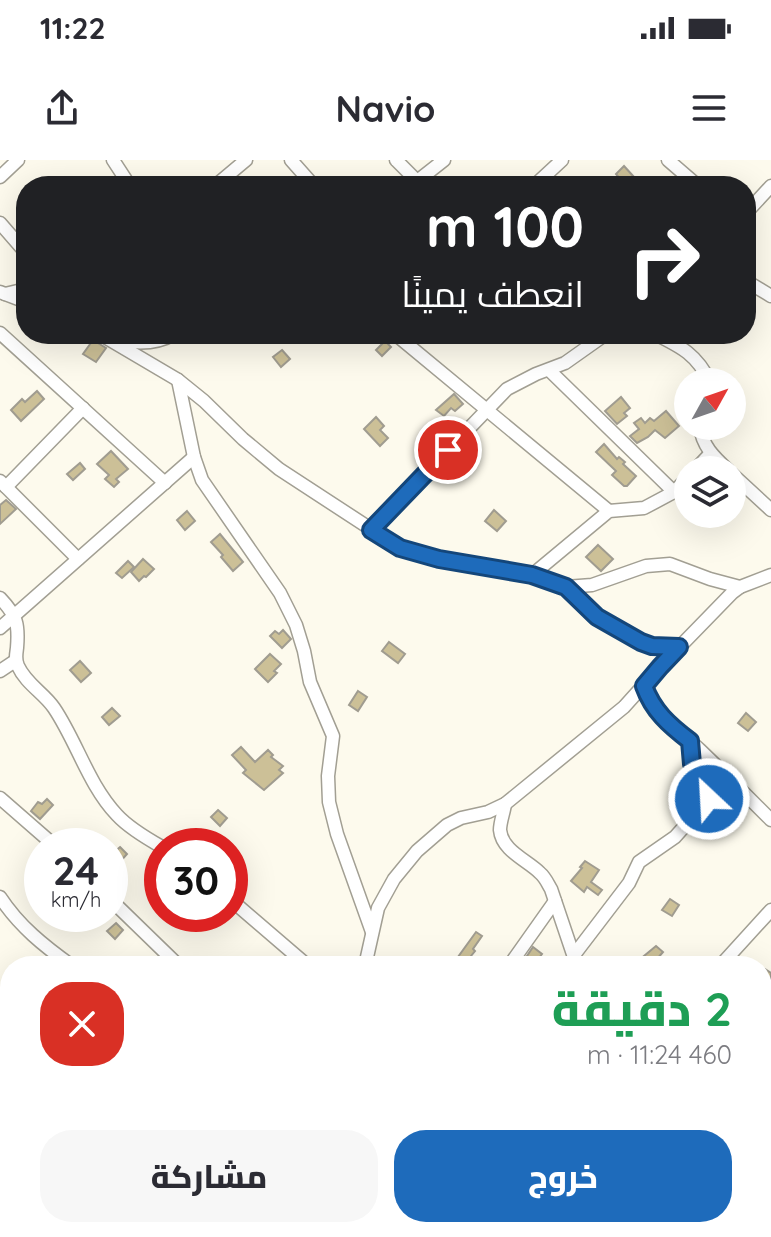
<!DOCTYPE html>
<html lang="ar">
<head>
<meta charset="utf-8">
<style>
  :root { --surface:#fff; --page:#f7f7f7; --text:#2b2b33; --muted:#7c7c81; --accent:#1e6bbb }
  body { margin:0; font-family:Quicksand,Cairo,sans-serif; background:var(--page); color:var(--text); direction:rtl; height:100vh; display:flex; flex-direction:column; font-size:30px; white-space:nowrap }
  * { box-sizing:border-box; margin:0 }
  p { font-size:26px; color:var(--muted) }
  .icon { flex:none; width:44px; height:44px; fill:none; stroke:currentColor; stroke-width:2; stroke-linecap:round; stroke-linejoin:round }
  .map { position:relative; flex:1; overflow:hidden; direction:ltr }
  .drawer { position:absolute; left:0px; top:796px; width:772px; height:282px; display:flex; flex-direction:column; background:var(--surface); border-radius:32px 32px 0 0; box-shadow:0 8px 32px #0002; direction:rtl }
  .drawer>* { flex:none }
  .guide { position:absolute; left:16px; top:16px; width:740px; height:168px; border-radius:32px; box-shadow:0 8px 32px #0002; direction:rtl; background:#202124; color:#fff; overflow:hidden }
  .needle { width:52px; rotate:50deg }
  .buttons { position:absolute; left:674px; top:208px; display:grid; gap:16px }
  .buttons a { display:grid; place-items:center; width:72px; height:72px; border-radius:50%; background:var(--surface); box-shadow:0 8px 32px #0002; font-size:40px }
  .speed { position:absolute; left:24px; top:668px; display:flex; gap:16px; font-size:40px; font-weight:700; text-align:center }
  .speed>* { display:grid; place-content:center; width:104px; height:104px; border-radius:50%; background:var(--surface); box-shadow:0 8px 32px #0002; line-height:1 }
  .speed small { font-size:20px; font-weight:400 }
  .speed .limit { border:12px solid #d22; background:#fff; color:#111 }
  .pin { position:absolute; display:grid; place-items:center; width:68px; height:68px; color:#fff; margin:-34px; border:4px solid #fff; border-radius:50%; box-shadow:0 2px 8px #0007 }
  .me { position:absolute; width:88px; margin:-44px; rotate:335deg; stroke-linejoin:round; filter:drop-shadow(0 0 6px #0008) }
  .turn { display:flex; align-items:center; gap:28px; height:168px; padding:0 40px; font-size:36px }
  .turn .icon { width:104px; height:104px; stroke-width:2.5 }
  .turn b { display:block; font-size:56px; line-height:68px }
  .round { display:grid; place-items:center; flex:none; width:84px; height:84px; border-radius:32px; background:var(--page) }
  .headline { display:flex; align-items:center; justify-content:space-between; height:136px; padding:0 40px }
  h1 { font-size:48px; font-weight:800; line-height:60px; color:#1e9e55 }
  .action { display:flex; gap:16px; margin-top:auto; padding:16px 40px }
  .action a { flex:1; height:92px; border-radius:32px; background:var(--accent); color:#fff; font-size:32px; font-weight:800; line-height:92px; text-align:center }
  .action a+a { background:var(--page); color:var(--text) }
  .status { display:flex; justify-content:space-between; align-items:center; height:56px; padding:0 40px; background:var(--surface); direction:ltr }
  .status svg { height:22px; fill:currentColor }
  header { display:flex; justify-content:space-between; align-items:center; height:104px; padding:0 40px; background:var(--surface); font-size:36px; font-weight:800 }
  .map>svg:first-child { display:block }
  .building { fill:#ccc097; stroke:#a09c90; stroke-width:2 }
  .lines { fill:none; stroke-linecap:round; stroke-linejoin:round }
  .minor-casing { stroke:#a29f93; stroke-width:15 }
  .minor { stroke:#fff; stroke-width:12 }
  .route-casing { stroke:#14467a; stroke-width:20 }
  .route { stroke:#1e6bbb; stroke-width:14 }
</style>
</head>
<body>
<div class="status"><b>11:22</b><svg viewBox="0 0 49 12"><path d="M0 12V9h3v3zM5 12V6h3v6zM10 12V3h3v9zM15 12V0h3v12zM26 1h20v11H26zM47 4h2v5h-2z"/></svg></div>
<header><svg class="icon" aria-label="menu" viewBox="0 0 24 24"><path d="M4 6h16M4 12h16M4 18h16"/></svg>Navio<svg class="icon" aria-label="share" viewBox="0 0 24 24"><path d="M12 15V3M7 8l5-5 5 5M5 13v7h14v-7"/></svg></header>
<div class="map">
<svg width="771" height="1077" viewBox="0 0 771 1077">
  <rect width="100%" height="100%" fill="#fdfaed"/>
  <g class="building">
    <path d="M624 6 634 17 625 25 616 14Z"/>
    <path d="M93 180 106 188 96 202 83 194Z"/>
    <path d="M385 181 391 187 382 196 376 190Z"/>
    <path d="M282 190 290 199 281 207 273 197Z"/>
    <path d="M37 231 44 239 21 261 11 250 22 239 25 242Z"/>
    <path d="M454 234 463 244 455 251 451 248 444 256 436 250Z"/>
    <path d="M621 237 630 248 624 253 627 256 617 264 605 251Z"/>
    <path d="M666 251 679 266 665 278 655 270 648 277 637 283 630 276 639 269 634 263 641 258 645 263 650 258 654 261Z"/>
    <path d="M376 257 384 266 380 270 388 278 380 286 364 269Z"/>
    <path d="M604 284 617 299 619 297 625 302 623 304 636 316 627 326H624L612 315 616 311 596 292Z"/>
    <path d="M111 291 128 309 116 319 119 322 114 327 105 319 109 315 97 304Z"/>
    <path d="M80 303 85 309 73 320 67 314Z"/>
    <path d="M6 340 16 349 0 364V345Z"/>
    <path d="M494 350 506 361 497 371 485 361Z"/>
    <path d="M187 351 195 361 185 370 177 360Z"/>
    <path d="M220 374 243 402 233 411 221 397 223 395 211 382Z"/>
    <path d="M598 385 613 399 601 411 586 397Z"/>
    <path d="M143 399 154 409 146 417 144 416 139 421 131 412Z"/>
    <path d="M128 401 134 407 122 418 116 413Z"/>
    <path d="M283 470 291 479 282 488 270 476 275 471 279 474Z"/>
    <path d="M389 482 405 494 398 503 382 491Z"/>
    <path d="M270 494 281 504 274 511 277 513 268 522 255 509Z"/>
    <path d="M80 501 91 513 81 522 70 510Z"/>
    <path d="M358 531 367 537 358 551 349 545Z"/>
    <path d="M112 548 120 556 109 565 102 557Z"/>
    <path d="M746 553 756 562 748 571 738 563Z"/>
    <path d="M241 587 255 602 268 590 273 595 271 597 283 606 279 610 283 613 264 630 243 613 246 610 232 595Z"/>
    <path d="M47 639 53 645 40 659 31 651 38 642 42 644Z"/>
    <path d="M218 650 227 658 220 666 211 657Z"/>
    <path d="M120 687 127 694 119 703 111 695Z"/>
    <path d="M585 701 599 710 591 722 602 730 598 735 587 727 584 732 571 721 582 708 580 707Z"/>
    <path d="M670 739 679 745 672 756 662 750Z"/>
    <path d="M116 763 123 770 115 779 107 771Z"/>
    <path d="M476 772 482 776 473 789 475 791 471 796 476 800 472 806 458 797Z"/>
    <path d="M656 786 663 792 651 806H642L638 801Z"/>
    <path d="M533 787 542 794 533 806H523L530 798 527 796Z"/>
    <path d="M765 809 771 813V821L767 828 762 824V813Z"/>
  </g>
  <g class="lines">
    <defs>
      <g id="minor">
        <path d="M113 0 130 26"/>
        <path d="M291 0 314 26"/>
        <path d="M396 0 422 26"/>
        <path d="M668 0 698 26"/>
        <path d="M0 17 18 0"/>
        <path d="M215 26 246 0"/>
        <path d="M411 26 444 0"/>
        <path d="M534 26 562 0"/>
        <path d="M746 53 771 26"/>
        <path d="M0 63 26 93"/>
        <path d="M746 121 771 136"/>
        <path d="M0 132 26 142"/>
        <path d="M5 134 26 129"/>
        <path d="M0 173 165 323"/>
        <path d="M100 174 178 220 204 241 243 279 279 309 400 388 439 399 532 415 566 427 592 425 646 406 670 404 710 419 740 427"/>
        <path d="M395 174 609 351"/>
        <path d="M655 174C682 187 697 195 710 222"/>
        <path d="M118 180C137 184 157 184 174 174"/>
        <path d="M549 210 674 332"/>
        <path d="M178 220 194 297 202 320 280 433 296 465 304 491 310 522 333 576 328 616 329 642 337 674 372 772"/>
        <path d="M700 266C702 286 714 297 728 310"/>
        <path d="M695 310 710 294"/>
        <path d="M732 314 771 350"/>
        <path d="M0 321 78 399"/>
        <path d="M6 327 83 248"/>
        <path d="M371 370 507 229 536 214 565 203 606 174"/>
        <path d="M532 415 609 351 644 348 674 332 688 317"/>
        <path d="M566 427 597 457 641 482 652 486 679 487"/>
        <path d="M0 438C17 456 19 464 17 488 16 495 15 500 18 506 26 524 44 533 54 548 77 582 88 624 117 655 129 668 146 678 162 687"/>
        <path d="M0 468 194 297"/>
        <path d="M0 511 15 501"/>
        <path d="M644 526C657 560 676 567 700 590 724 613 747 636 771 660"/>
        <path d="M0 638 55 686"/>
        <path d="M505 644C504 652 500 662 500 670 502 691 527 700 540 713 545 717 548 724 551 729L577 806"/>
        <path d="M0 737C19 766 44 786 72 806"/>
        <path d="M110 739 179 806"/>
        <path d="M230 739 308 806"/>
        <path d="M574 795 629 723 639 702 675 677 707 641 708 636 692 604 690 581"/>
        <path d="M365 806 378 748 394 719 417 691 447 665 461 658 488 652 505 644 624 547 660 507 732 433 740 427 771 415"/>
        <path d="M509 806 555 741"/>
        <path d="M720 806 771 750"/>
        <path d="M0 855 10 859"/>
        <path d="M762 863 767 854"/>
        <path d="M762 902 771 907"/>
        <path d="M762 952 771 956"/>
        <path d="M762 996 770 1001 771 1017"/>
        <path d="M220 1068 237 1077"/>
        <path d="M592 1068 600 1077"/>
        <path d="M2 1077 11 1068"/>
        <path d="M485 1077 490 1068"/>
      </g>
    </defs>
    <use href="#minor" class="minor-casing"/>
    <use href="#minor" class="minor"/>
  </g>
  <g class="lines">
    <defs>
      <path id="route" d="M448 290 371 370 400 388 439 399 532 415 566 427 597 457 641 482 652 486 679 487 660 507 644 526C653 551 669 565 690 581L692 604 709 639"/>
    </defs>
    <use href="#route" class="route-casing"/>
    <use href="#route" class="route"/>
  </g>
</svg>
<div class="buttons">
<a><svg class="needle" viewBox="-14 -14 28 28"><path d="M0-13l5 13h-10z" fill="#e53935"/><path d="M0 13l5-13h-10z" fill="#7c7c81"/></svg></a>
<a><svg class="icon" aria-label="layers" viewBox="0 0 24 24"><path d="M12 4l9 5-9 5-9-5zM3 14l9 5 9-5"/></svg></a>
</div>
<div class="speed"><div>24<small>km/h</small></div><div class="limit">30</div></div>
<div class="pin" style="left:448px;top:290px;background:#d93025"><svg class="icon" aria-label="arrive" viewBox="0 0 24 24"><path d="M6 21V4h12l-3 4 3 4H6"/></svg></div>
<svg class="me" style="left:709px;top:639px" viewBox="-20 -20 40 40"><circle r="17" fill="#1e6bbb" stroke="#fff" stroke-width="3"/><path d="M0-11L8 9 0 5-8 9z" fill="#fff"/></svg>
<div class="guide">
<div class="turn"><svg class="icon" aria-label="right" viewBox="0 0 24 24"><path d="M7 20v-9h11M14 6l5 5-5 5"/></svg><div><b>100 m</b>انعطف يمينًا</div></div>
</div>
<section class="drawer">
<div class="headline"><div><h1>2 دقيقة</h1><p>460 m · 11:24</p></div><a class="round" style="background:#d93025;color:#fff"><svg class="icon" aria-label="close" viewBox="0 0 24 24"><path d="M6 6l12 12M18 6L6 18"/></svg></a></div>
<div class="action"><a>خروج</a><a>مشاركة</a></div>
</section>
</div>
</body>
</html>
